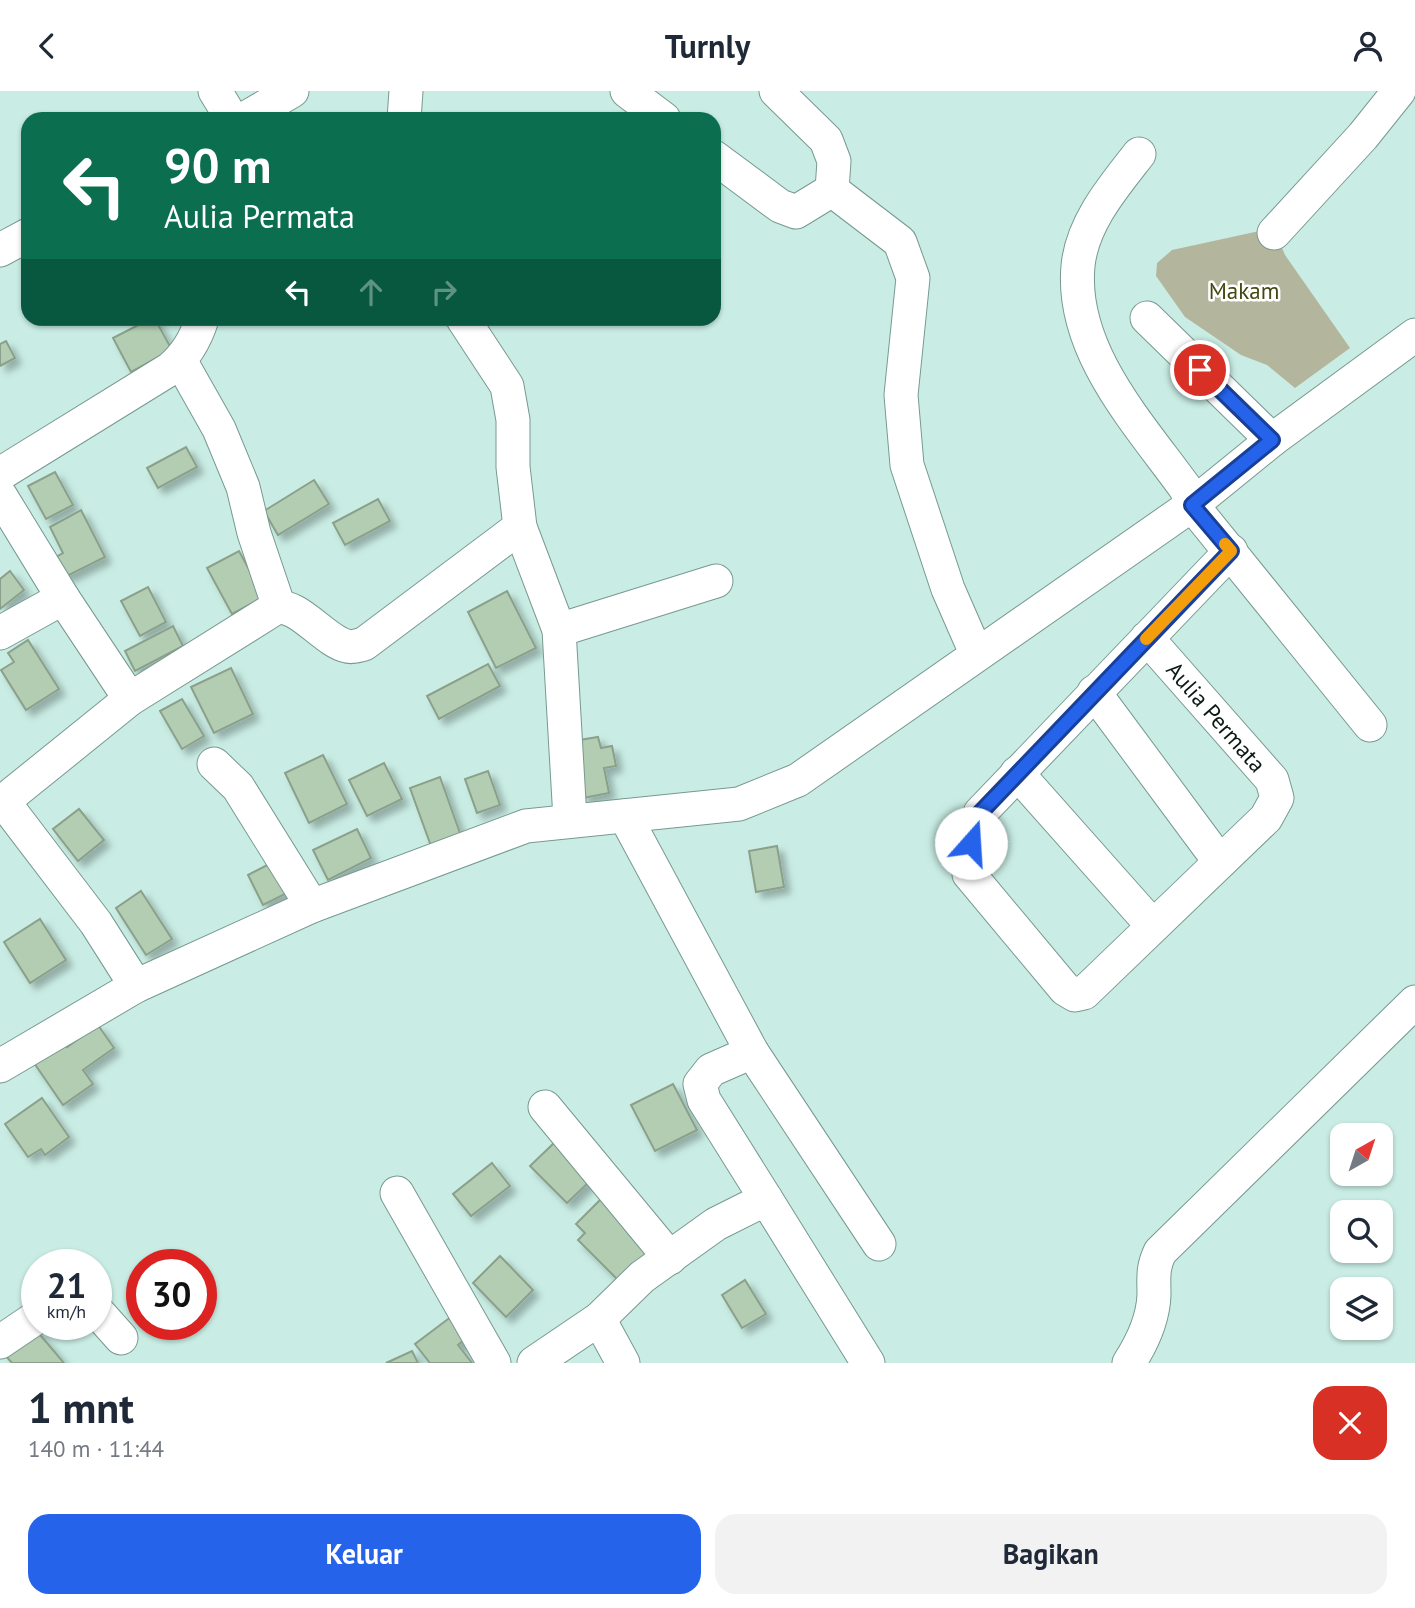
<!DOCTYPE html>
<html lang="id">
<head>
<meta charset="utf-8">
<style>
  :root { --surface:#fff; --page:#f2f2f3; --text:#1f2937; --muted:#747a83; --accent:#2563eb }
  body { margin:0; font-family:"PT Sans",sans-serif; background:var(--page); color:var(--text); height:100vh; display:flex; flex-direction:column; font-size:26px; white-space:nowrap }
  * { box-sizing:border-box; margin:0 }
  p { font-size:23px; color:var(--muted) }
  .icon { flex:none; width:38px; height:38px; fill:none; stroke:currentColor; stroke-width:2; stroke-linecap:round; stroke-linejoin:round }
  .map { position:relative; height:1272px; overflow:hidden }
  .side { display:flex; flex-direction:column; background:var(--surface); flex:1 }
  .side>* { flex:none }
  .top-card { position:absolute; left:21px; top:21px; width:700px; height:214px; border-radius:21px; box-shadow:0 2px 5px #0004; background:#0b6e4f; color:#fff; overflow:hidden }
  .needle { width:46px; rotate:39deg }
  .fabs { position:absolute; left:1330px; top:1032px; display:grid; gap:14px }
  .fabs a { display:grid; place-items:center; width:63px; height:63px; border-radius:14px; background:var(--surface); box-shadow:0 2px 5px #0004; font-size:35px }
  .speed { position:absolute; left:21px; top:1158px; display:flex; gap:14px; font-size:35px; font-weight:700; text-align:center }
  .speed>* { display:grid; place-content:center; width:91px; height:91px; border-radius:50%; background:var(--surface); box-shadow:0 2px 5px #0004; line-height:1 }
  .speed small { font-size:18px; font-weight:400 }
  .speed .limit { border:10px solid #d22; background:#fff; color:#111 }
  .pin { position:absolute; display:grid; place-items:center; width:60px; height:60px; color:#fff; margin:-30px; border:4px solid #fff; border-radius:50%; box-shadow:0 2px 7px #0007 }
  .me { position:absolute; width:77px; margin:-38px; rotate:19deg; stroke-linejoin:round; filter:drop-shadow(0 0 5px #0008) }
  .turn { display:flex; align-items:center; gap:24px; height:147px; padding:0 28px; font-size:32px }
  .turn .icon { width:91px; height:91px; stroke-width:2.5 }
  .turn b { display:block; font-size:49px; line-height:60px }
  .lanes { display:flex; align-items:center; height:66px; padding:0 28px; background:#0003; justify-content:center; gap:35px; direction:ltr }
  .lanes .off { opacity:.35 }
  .round { display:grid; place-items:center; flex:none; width:74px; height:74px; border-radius:21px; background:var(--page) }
  .headline { display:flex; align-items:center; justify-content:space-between; height:119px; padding:0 28px }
  h1 { font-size:42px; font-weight:700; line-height:52px }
  .action { display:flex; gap:14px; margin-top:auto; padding:14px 28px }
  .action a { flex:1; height:80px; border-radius:21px; background:var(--accent); color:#fff; font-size:28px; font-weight:700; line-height:80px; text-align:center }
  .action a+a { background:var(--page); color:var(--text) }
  header { display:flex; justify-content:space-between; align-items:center; height:91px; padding:0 28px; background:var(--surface); font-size:32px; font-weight:700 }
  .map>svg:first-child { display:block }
  .green { fill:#b3b69d }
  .building { fill:#b3cdb3; stroke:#8ba08a; stroke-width:2; filter:url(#shadow) }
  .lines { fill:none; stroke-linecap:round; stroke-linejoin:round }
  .street-casing { stroke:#779990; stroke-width:35 }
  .street { stroke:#fff; stroke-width:33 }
  .route-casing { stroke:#184099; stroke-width:18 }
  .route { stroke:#2563eb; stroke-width:12 }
  .slow { stroke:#f59e0b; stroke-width:12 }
  .labels { text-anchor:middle; stroke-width:5; stroke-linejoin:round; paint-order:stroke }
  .park-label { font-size:23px; fill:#454810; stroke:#fff }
  .street-label { font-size:23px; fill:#0c1a16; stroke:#fff }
</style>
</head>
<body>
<header><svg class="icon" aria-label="back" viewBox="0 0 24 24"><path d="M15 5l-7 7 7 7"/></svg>Turnly<svg class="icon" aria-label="person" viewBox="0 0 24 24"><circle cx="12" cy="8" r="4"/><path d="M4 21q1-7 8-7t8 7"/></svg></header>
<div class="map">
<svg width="1415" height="1272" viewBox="0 0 1415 1272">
  <defs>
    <filter id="shadow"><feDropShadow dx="6" dy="6" stdDeviation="3.5" flood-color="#0004"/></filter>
  </defs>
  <rect width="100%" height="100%" fill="#c9ede4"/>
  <path class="green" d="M1264 139 1278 147 1285 164 1350 257 1295 297 1267 274 1241 264 1185 226 1156 185 1157 172 1172 159Z"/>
  <g class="building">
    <path d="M150 228H155L172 259 131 281 113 247Z"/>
    <path d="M6 250 15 267 0 275V253Z"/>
    <path d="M186 356 197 376 158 397 147 377Z"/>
    <path d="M55 381 73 414 46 428 28 395Z"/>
    <path d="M314 389 329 413 278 444 264 420Z"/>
    <path d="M378 408 390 430 345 454 333 432Z"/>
    <path d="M81 419 105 466 65 486 54 467 63 462 50 436Z"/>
    <path d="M239 460 264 506 232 523 207 477Z"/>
    <path d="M10 480 24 499 0 518V488Z"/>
    <path d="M148 496 166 531 140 545 121 510Z"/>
    <path d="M507 500 536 557 496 577 468 521Z"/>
    <path d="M173 535 183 555 135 580 125 560Z"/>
    <path d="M28 549 59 598 26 619 1 579 14 571 8 562Z"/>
    <path d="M488 573 500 595 439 628 427 605Z"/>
    <path d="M231 577 253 623 214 642 191 596Z"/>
    <path d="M182 608 204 645 182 658 160 620Z"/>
    <path d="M598 646 601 657 612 655 616 675 604 677 609 702 583 707 573 650Z"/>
    <path d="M323 664 347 713 309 732 285 682Z"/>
    <path d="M384 672 402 708 367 725 349 689Z"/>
    <path d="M488 680 500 714 477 722 465 688Z"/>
    <path d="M440 686 461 745 431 755 410 697Z"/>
    <path d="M79 718 104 749 78 770 53 738Z"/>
    <path d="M357 738 371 767 328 789 313 759Z"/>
    <path d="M777 755 784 796 756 801 749 760Z"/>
    <path d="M271 772 287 802 263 814 248 784Z"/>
    <path d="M141 800 172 848 146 864 116 817Z"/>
    <path d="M40 828 66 869 30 892 4 851Z"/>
    <path d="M98 934 114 957 83 979 93 993 63 1014 32 969 61 948 67 956Z"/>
    <path d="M673 993 697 1039 655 1060 631 1014Z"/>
    <path d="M42 1007 69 1046 45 1064 41 1058 28 1066 5 1033Z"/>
    <path d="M554 1052 590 1090 567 1112 530 1075Z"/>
    <path d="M492 1072 510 1095 471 1125 453 1103Z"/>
    <path d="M602 1107 654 1159 620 1191 578 1149 585 1142 576 1133Z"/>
    <path d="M500 1165 533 1199 506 1226 473 1192Z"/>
    <path d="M745 1189 766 1223 742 1237 722 1204Z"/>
    <path d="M452 1225 469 1245 458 1254 472 1272H430L415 1253Z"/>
    <path d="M36 1239 64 1272H12L5 1264Z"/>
    <path d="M412 1260 418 1272H386Z"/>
  </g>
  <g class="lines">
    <defs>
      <g id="street">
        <path d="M215 0 232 28"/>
        <path d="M627 0 664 28"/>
        <path d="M776 0 826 49 834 70 832 99 900 151 913 187 901 304 907 374 948 498 976 562"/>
        <path d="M244 28 292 0"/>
        <path d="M404 28 406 0"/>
        <path d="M1139 63C1114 95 1082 132 1078 175 1070 260 1140 334 1186 398L1192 414 1370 634"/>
        <path d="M714 66 780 115 796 121 832 99"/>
        <path d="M1274 142 1363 45 1399 0"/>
        <path d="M0 159 28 144"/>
        <path d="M1147 227 1272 349"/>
        <path d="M180 269 219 338 243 396 254 442 279 516"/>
        <path d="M0 383 170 278C186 265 196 247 202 228"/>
        <path d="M0 404 63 507 0 542"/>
        <path d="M520 436 559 539 570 728"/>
        <path d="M63 507 130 608"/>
        <path d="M559 539 716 490"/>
        <path d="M1147 547 1272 689 1277 707 1266 727 1084 902 1075 904 1065 898 969 783 971 752 980 722 1231 460"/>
        <path d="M1094 601 1220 771"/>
        <path d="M214 673 238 696 312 815"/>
        <path d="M1017 682 1152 834"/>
        <path d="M3 710 96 832 136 895"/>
        <path d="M0 713 130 608 274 518C295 508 325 551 347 555 352 557 359 554 364 553L520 436 513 376V329L507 295 463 228"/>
        <path d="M625 725 752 961 711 979 700 993 704 1009 766 1108"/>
        <path d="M752 961 879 1153"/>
        <path d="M0 975 136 895 312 815 526 735 739 713 798 689 1192 414 1272 349 1415 244"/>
        <path d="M545 1016 670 1167"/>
        <path d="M397 1102 494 1272"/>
        <path d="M96 1219 121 1247"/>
        <path d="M599 1228 623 1272"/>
        <path d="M0 1251 37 1226"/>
        <path d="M534 1272 599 1228 642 1186 716 1133 766 1108 868 1272"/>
        <path d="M1129 1272C1142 1252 1153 1229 1154 1204 1154 1187 1152 1178 1160 1161L1415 911"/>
      </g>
    </defs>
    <use href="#street" class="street-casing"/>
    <use href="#street" class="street"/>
  </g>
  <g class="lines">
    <defs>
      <path id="route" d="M971 752 980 722 1231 460 1192 414 1272 349 1200 279"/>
    </defs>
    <use href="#route" class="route-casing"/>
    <use href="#route" class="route"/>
    <path class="slow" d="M1146 548 1231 460 1225 453"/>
  </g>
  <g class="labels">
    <g class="park-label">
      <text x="1244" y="208">Makam</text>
    </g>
    <g class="street-label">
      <text transform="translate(1216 626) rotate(49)" y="8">Aulia Permata</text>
    </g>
  </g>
</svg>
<div class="fabs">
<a><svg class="needle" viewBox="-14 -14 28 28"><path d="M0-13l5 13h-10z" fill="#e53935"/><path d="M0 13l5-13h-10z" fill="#747a83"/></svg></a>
<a><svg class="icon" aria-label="search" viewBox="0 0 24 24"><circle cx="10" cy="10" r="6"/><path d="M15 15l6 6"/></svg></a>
<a><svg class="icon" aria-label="layers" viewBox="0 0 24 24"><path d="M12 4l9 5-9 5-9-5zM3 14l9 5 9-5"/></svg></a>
</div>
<div class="speed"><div>21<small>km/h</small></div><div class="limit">30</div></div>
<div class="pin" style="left:1200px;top:279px;background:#d93025"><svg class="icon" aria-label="arrive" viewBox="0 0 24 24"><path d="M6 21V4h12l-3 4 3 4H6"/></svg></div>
<svg class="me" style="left:971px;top:752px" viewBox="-20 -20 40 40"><circle r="19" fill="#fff"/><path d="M0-13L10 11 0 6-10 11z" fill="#2563eb"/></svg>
<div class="top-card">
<div class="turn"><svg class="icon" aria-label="left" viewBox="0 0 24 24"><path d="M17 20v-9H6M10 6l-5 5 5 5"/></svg><div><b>90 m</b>Aulia Permata</div></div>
<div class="lanes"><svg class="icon" aria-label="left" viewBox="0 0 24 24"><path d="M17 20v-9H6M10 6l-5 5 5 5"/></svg><svg class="icon off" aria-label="ahead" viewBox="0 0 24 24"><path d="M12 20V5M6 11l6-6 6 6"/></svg><svg class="icon off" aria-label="right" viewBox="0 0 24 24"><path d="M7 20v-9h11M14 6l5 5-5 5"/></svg></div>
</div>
</div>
<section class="side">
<div class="headline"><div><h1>1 mnt</h1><p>140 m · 11:44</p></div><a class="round" style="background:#d93025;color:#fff"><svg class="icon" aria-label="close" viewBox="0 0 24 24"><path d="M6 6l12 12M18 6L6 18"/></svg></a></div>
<div class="action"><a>Keluar</a><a>Bagikan</a></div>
</section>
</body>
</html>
